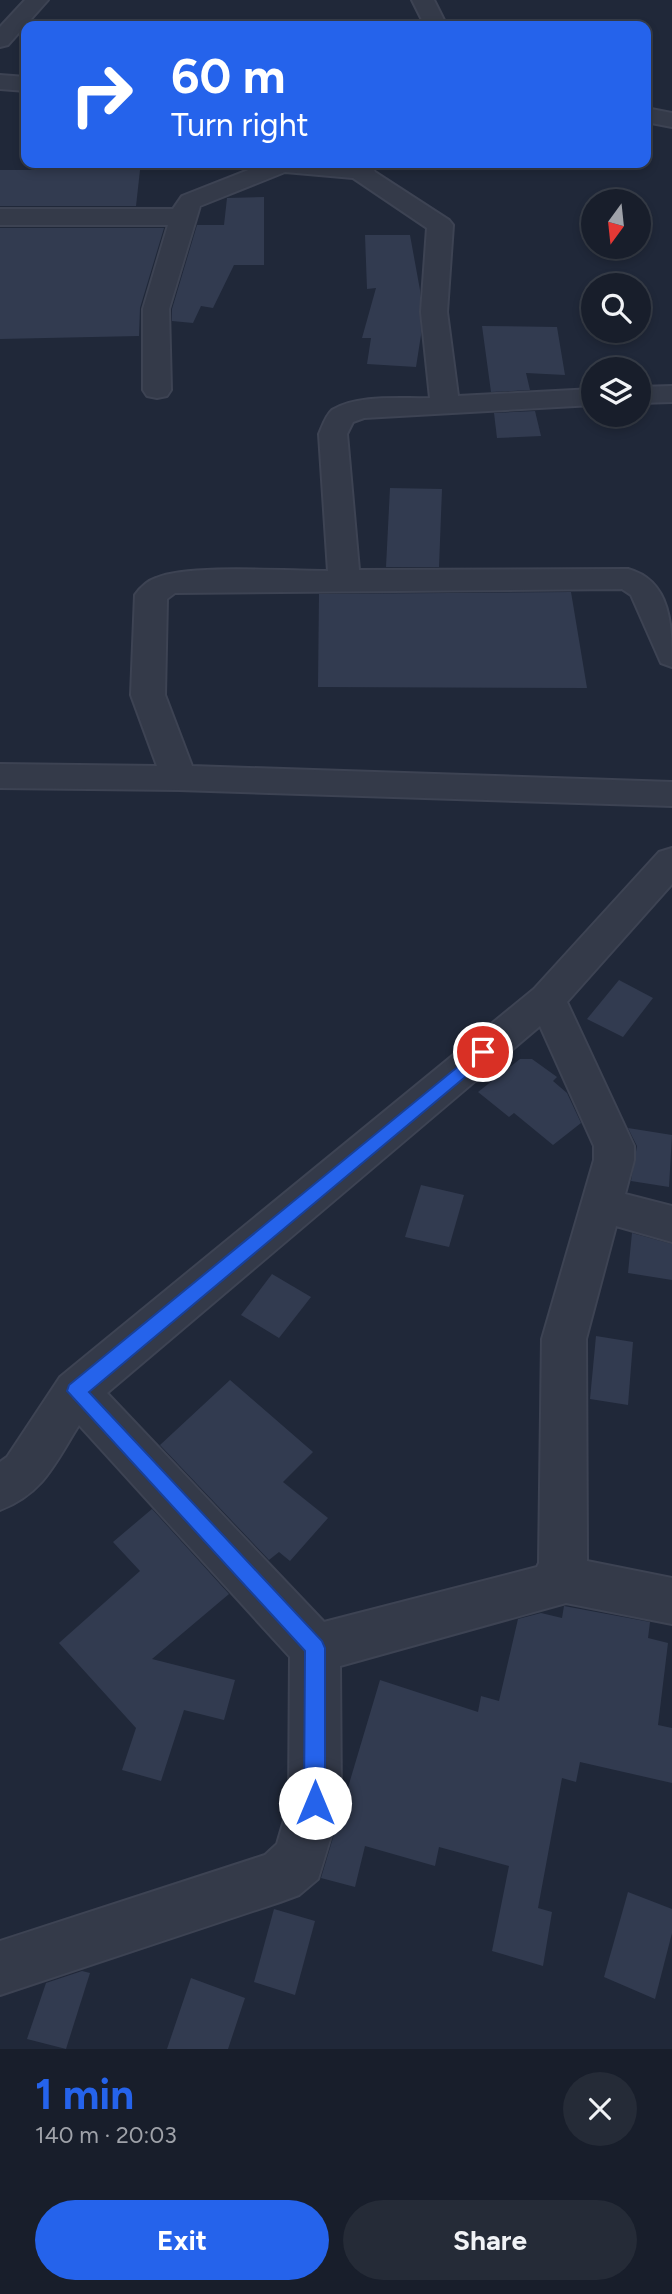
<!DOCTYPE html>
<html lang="en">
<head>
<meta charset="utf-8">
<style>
  :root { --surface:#181e2b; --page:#252b37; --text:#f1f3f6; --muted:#9fa2a9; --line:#363c47; --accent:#2563eb }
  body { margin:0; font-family:Figtree,sans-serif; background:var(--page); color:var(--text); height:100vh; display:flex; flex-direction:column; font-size:26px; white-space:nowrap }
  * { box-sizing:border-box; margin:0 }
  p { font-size:23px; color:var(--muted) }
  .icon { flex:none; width:38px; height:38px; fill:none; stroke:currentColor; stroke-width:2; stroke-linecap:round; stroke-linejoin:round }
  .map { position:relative; height:2049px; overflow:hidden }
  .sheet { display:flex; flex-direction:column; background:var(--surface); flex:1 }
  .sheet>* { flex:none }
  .guide { position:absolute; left:21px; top:21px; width:630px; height:147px; border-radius:14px; box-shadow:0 4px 10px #0003,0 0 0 2px var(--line); background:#2563eb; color:#fff; overflow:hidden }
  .needle { width:46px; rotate:195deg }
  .fabs { position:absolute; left:581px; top:189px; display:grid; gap:14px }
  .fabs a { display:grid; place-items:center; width:70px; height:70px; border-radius:50%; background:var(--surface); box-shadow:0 4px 10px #0003,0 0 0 2px var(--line); font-size:35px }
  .pin { position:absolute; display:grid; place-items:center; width:60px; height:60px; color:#fff; margin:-30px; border:4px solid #fff; border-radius:50%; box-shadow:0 2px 7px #0007 }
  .me { position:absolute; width:77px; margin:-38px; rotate:0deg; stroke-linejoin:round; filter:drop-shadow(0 0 5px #0008) }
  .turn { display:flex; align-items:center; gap:24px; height:147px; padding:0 35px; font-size:32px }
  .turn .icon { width:91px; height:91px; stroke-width:2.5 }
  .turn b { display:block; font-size:49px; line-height:60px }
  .round { display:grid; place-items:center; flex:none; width:74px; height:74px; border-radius:37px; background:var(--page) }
  .head { display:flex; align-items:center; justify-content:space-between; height:119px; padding:0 35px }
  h1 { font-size:42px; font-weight:700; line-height:52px; color:var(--accent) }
  .button { display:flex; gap:14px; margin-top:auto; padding:14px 35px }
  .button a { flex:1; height:80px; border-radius:42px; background:var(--accent); color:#fff; font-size:28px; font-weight:700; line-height:80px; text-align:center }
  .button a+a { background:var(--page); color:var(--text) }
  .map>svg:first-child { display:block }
  .building { fill:#323b50 }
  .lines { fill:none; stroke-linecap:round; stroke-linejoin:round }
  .minor-casing { stroke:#3d4353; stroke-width:4 }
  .minor { fill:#343a49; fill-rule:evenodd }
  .route { fill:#2563eb; stroke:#184099; stroke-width:2 }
</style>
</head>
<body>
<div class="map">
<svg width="672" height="2049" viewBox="0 0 672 2049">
  <rect width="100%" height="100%" fill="#202839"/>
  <g class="building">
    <path d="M0 170H140L136 206H0Z"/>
    <path d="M264 197V265H234L213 308 201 306 193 323 172 321V309L197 225H224L227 198Z"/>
    <path d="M0 228H164L140 308 139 336 0 339Z"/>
    <path d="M365 235H410L420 290 421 335 416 367 367 364 371 338H362L376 288 367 289Z"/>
    <path d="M482 326 557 327 565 375 526 373 530 390 491 392Z"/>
    <path d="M535 411 541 436 497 438 494 413Z"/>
    <path d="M390 488 442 489 439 567H386Z"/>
    <path d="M571 592 587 688 318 687 319 594Z"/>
    <path d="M619 980 653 998 623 1037 587 1019Z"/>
    <path d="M520 1059H532L557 1077 553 1081 567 1093 581 1123 553 1145 514 1113 509 1117 478 1092Z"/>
    <path d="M628 1128 672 1135 669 1187 631 1181 637 1146Z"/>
    <path d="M421 1185 464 1195 449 1247 405 1237Z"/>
    <path d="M632 1233 672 1244V1280L628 1273Z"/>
    <path d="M272 1274 311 1297 279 1338 241 1315Z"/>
    <path d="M596 1336 633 1342 628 1405 590 1399Z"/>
    <path d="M230 1380 313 1452 283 1482 328 1518 290 1561 279 1552 269 1560 160 1445Z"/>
    <path d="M152 1509 229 1594 152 1659 235 1680 224 1720 184 1710 161 1781 122 1770 136 1728 59 1643 140 1571 113 1542Z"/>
    <path d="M564 1606 650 1622 648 1638 668 1643 658 1725 672 1728V1783L580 1762 576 1782 562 1778 538 1908 552 1912 543 1966 492 1951 509 1866 439 1847 435 1866 365 1846 355 1887 321 1878 380 1680 478 1712 481 1696 499 1701 518 1619 541 1613 562 1618Z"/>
    <path d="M628 1892 672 1909V1933L655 1999 604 1977Z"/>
    <path d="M274 1909 315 1921 295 1995 254 1982Z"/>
    <path d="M82 1971 90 1973 66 2049 27 2039 46 1983Z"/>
    <path d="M191 1978 245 1998 228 2049H167Z"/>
  </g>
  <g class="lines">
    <defs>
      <g id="minor">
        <path d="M25 0H48L8 45 0 47V27Z"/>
        <path d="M412 0H434L447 26H425Z"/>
        <path d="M0 75 26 77V91L0 89Z"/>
        <path d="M646 108 672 113V127L646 122Z"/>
        <path d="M266 163H371L375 172 449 220 453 225 447 312 458 396 593 389V405L364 418 353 422 347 434 359 570 628 569C672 581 672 627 672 667L661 663 631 595 622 589 175 593 167 599 165 695 192 766 672 782V806L179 790 0 788V764L157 766 131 695 135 595C140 588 147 581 156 578 189 564 287 571 328 571L319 434C322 427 326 415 332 410 358 394 401 399 430 398L421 312 427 228 353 178 285 172 200 206 169 309 171 390 167 396 157 398 147 396 143 390V309L168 225H0V209H173L182 196Z"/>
        <path d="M672 386V402L639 403V387Z"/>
        <path d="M672 848V884L567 1002 634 1146V1160L625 1194 672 1206V1242L616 1226 586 1339 587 1561 672 1578V1624L566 1603 340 1666 341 1803 318 1879 299 1895 280 1902 0 1995V1941L265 1855 277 1844 289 1803 290 1657 79 1425C55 1463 44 1493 0 1510V1462L7 1457 60 1377 534 989 659 852ZM540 1026 594 1146V1160L542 1339 539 1563 537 1567 324 1622 107 1393Z"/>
      </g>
    </defs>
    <use href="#minor" class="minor-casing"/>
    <use href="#minor" class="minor"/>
  </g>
  <path class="route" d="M483 1046 489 1048V1057L89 1392 322 1641 325 1648V1803L322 1811 315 1814 307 1811 304 1803 305 1651 67 1391 69 1385Z"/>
</svg>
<div class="fabs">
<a><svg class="needle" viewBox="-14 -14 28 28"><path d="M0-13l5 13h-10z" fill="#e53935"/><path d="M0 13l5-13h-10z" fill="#9fa2a9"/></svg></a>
<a><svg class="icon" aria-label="search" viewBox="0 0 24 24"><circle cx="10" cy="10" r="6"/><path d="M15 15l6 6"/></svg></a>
<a><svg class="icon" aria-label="layers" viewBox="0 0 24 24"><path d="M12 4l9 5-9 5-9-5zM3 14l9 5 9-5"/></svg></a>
</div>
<div class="pin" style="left:483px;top:1052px;background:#d93025"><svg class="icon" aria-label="arrive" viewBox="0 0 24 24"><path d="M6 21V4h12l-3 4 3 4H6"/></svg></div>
<svg class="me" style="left:315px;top:1803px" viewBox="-20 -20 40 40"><circle r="19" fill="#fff"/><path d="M0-13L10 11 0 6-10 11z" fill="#2563eb"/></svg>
<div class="guide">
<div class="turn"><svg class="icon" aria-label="right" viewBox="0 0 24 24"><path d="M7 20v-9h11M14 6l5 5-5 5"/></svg><div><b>60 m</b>Turn right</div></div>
</div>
</div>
<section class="sheet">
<div class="head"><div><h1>1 min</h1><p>140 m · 20:03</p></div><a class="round"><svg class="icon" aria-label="close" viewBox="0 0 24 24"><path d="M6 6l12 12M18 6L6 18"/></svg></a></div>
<div class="button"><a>Exit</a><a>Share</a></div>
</section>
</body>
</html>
